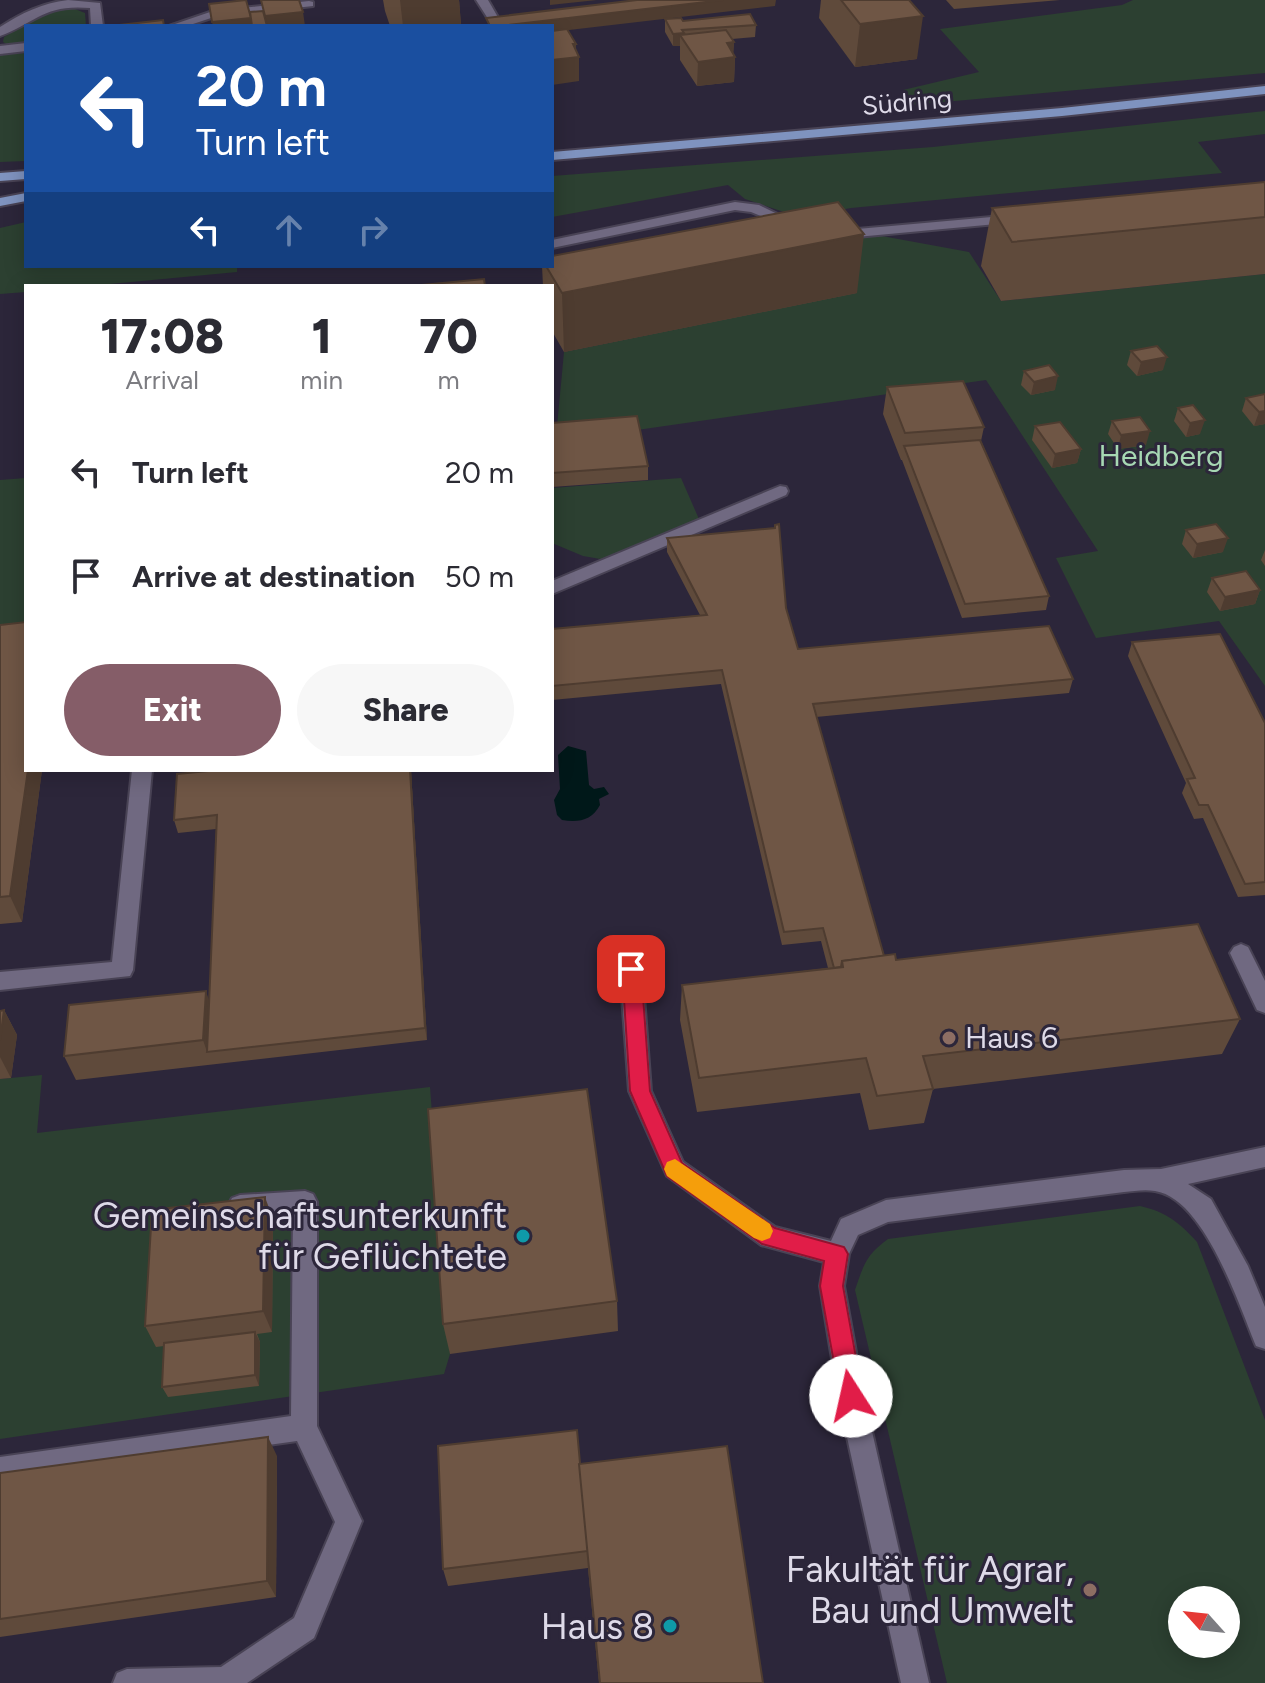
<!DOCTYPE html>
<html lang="en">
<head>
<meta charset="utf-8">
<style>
  :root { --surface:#fff; --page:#f7f7f7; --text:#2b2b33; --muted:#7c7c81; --accent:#855d68 }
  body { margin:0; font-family:Figtree,sans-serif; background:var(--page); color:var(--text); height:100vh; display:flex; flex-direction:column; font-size:30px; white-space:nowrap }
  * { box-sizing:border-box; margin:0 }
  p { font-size:26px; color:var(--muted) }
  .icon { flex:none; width:44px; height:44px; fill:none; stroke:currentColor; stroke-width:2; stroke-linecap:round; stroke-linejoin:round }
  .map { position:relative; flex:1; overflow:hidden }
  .side { position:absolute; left:24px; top:284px; width:530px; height:488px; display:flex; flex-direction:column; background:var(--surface); border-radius:0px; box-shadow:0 4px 20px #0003 }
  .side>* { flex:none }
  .top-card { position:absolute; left:24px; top:24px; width:530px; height:244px; border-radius:0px; box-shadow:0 4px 20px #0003; background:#1a4fa0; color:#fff; overflow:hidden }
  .needle { width:52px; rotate:297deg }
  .fabs { position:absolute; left:1168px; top:1586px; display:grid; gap:16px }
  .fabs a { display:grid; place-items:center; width:72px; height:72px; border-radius:50%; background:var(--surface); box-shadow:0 4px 20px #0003; font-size:40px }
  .pin { position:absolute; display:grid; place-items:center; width:68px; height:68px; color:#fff; margin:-34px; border-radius:16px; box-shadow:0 4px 12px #0006 }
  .me { position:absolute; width:88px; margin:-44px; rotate:350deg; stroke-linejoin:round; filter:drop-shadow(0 0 6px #0008) }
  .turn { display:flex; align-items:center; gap:28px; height:168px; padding:0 40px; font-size:36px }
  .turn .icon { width:104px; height:104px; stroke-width:2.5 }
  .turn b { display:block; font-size:56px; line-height:68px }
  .lanes { display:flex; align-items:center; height:76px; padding:0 40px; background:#0003; justify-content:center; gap:40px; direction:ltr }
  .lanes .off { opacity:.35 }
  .eta { display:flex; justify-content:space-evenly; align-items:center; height:136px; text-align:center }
  .eta b { font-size:48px; font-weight:800; line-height:56px }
  .button { display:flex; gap:16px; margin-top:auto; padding:16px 40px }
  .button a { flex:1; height:92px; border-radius:48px; background:var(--accent); color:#fff; font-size:32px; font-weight:800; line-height:92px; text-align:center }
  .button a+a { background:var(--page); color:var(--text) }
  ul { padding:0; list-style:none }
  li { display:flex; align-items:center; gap:24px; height:104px; padding:0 40px }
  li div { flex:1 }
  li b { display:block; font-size:30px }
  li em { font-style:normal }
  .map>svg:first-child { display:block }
  .green { fill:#2c4031; fill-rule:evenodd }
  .water { fill:#001819 }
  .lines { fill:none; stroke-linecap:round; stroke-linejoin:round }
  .minor-casing { stroke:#494355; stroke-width:4 }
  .major-casing { stroke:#494355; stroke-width:4 }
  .minor { fill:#706981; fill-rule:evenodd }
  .major { fill:#7f93bf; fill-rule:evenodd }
  .wall { fill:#5f4a3b }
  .shaded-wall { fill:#4e3c30 }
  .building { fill:#6f5645; stroke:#4e3c30; stroke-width:2 }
  .route { fill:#e11d48; stroke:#92132f; stroke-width:2 }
  .slow { fill:#f59e0b }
  .education-dot { fill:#8d6e63; stroke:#2c263a; stroke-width:3 }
  .culture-dot { fill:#0f9aa8; stroke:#2c263a; stroke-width:3 }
  .labels { text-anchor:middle; stroke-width:6; stroke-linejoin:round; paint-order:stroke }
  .far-street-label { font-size:26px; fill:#dedae8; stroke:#2c263a }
  .park-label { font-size:30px; fill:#a7d8b3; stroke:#2c263a }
  .poi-label { font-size:30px; fill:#dedae8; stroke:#2c263a; text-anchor:start }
  .near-poi-label { font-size:36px; fill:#dedae8; stroke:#2c263a; text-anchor:end }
</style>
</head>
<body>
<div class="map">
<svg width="1265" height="1683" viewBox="0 0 1265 1683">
  <rect width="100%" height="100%" fill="#2c263a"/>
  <g class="green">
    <path d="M1133 0H1265V73L911 105 903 90 979 72 940 29 1122 5Z"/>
    <path d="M70 7 85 13 86 26H26V45L10 46 3 42 4 37 46 12Z"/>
    <path d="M26 53V161L0 162V55Z"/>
    <path d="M1265 111V134L1198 142 1222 173 851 208 799 217 745 199 728 185 552 217V176L933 147Z"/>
    <path d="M26 222V266H237V272L89 286H26V292L0 294V228Z"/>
    <path d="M860 232 969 252 1001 301 1265 274V686L1219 621 1096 638 1056 558 1098 551 986 380 637 430 556 437 564 352 856 293Z"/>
    <path d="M26 478V635L0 638V480Z"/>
    <path d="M681 478 702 526 618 562 583 556 552 543V488Z"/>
    <path d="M42 1075 37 1133 430 1087 450 1354 444 1374 0 1439V1079Z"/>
    <path d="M1140 1206C1166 1212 1179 1222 1197 1242L1265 1420V1683H947L855 1290C864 1264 866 1255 888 1239ZM1182 1600H1226V1644H1182Z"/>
  </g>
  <path class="water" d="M568 746 586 751 589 785 594 789 604 787 609 794 599 799 600 805C592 820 579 823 562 820L557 815 554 800 560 789 558 755Z"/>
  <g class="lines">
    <defs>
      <g id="minor">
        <path d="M68 0 100 3 103 26H91L90 8C44 4 37 22 0 36V27C22 13 42 3 68 0Z"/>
        <path d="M476 0H488L499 19 515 18 521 21 515 24 492 25Z"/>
        <path d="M309 1 313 2V6L214 17 187 26H169L213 11Z"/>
        <path d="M26 43V51L0 54V46Z"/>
        <path d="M735 202 759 205 802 226 795 230 751 212 735 210 552 248V240Z"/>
        <path d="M1014 215 1019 216V222L835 239 828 235 835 231Z"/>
        <path d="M780 486 786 487 788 491 786 495 552 594V581Z"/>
        <path d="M132 770H152L133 970 130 976 0 990V972L112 962Z"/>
        <path d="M1241 944 1248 947 1265 981V1013L1257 1010 1230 953 1234 947Z"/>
        <path d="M631 960 639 963 642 969 651 1091 683 1162 775 1227 831 1241 841 1219 886 1200 1124 1170 1161 1169 1265 1147V1167L1188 1184 1211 1199 1248 1266 1265 1307V1349L1256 1346C1239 1305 1204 1198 1155 1191 1145 1189 1134 1191 1124 1192L888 1222 858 1235 849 1254 844 1286 864 1396 929 1683H901L838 1396 820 1286 824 1262 761 1245 667 1176 629 1091 620 969 623 963Z"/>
        <path d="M305 1191 313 1194 317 1202V1426L362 1521 314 1638 247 1683H113L117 1673 127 1669 221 1667 294 1618 335 1522 297 1441 0 1483V1457L291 1416 293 1213 240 1217 232 1214 228 1206 232 1198 240 1195Z"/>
      </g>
      <g id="major">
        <path d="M1265 86V94L1062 116 552 160V152L1062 108Z"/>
        <path d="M26 171V179L0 181V173Z"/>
        <path d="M26 193V201L0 206V198Z"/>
      </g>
    </defs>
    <use href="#minor" class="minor-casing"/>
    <use href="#major" class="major-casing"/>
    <use href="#minor" class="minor"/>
    <use href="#major" class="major"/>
  </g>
  <g class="wall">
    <path d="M383 0H459L461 25 390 26 385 11Z"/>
    <path d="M821 0H909L917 59 855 67 819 18Z"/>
    <path d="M946 0H1060L954 9Z"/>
    <path d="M665 19 756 25 755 37 732 39 734 42 733 54 735 57 734 82 697 86 680 60V46H673L665 32Z"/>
    <path d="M1265 182V274L1001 301 981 266 992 208Z"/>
    <path d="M542 266H552L857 293 564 352 552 331V286H543Z"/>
    <path d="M1131 351 1163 370 1137 376 1127 365Z"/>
    <path d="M1024 371 1055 390 1031 395 1021 385Z"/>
    <path d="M887 387 984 427 981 441 1049 596 1046 610 962 618 902 460H901L883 414Z"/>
    <path d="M1265 394V424L1254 426 1242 411 1246 398Z"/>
    <path d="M1178 408 1200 434 1186 437 1174 421Z"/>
    <path d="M1112 421 1146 445 1118 449 1108 434Z"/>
    <path d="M552 423 648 466V480L552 487Z"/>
    <path d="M1035 426 1081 449 1077 463 1052 468 1032 440Z"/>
    <path d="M1186 530 1223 552 1193 558 1182 544Z"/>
    <path d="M667 538 786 608 798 649 1073 679 1069 693 816 717 884 956 896 960 1240 1019 1222 1054 933 1089 924 1123 869 1130 860 1093 697 1112 680 1020 682 985 828 968 821 941 782 945 721 684 552 700V629L700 615 667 552Z"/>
    <path d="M1265 550V566L1261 560Z"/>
    <path d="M1212 578 1260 590 1255 604 1220 611 1207 592Z"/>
    <path d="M0 625 26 770H42L22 922 0 924Z"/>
    <path d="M1132 642 1265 723V895L1238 897 1203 818 1194 819 1182 793 1186 783 1128 656Z"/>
    <path d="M411 770 427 1040 76 1080 64 1056 209 1001 216 829 178 833 174 820Z"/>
    <path d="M4 1010 17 1035 11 1078 0 1079V1011Z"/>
    <path d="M273 1219 272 1332 257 1334 260 1342 259 1386 168 1397 162 1387 164 1346 156 1347 145 1326Z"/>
    <path d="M617 1301 618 1331 450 1354 443 1324Z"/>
    <path d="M277 1456 276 1597 0 1637V1473Z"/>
    <path d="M580 1464 763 1683H599L588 1568 448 1586 443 1569Z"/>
  </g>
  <g class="shaded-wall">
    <path d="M400 0H459L461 25 403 26Z"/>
    <path d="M550 0H597L550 5Z"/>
    <path d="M723 0H776L775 6 552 32V26H500Z"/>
    <path d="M303 12 305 26H267L265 16Z"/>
    <path d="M923 16 917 59 855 67 860 24Z"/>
    <path d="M251 18 252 26H213L212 22Z"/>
    <path d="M684 33V41L680 35V46H673V34Z"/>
    <path d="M734 42 733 58 735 57 734 82 697 86 698 62 727 43Z"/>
    <path d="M573 44H576V57H579V81L552 85V60Z"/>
    <path d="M864 234 857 293 564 352 562 293Z"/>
    <path d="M1167 357 1163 370 1137 376 1141 362Z"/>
    <path d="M1058 376 1055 390 1031 395 1034 382Z"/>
    <path d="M1265 411V424L1254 426 1259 412Z"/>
    <path d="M1205 420 1200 434 1186 437 1190 423Z"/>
    <path d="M1150 431 1146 445 1118 449 1121 435Z"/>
    <path d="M1081 449 1077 463 1052 468 1055 454Z"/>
    <path d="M1228 538 1223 552 1193 558 1197 544Z"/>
    <path d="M1260 590 1255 604 1220 611 1225 597Z"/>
    <path d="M28 770H42L22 922 10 896Z"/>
    <path d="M410 770H411L427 1040 425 1028Z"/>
    <path d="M206 991 214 1016 207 1052 203 1040Z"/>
    <path d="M4 1010 17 1035 11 1078 0 1057V1040Z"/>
    <path d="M265 1197 273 1219 272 1332 263 1311Z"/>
    <path d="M255 1332 260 1342 259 1386 255 1375Z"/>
    <path d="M268 1437 277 1456 276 1597 267 1581Z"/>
  </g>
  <g class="building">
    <path d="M246 0 251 18 212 22 209 4Z"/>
    <path d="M261 0H299L303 12 265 16Z"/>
    <path d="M637 0H723L500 26H490L486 18Z"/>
    <path d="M841 0H909L923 16 860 24Z"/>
    <path d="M263 11 267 26H252L250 12Z"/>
    <path d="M750 14 756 25 682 30 684 33 673 34 665 19 681 18 683 21Z"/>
    <path d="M163 20 164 26H120V25Z"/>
    <path d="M567 29 576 44H573L579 57 552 60V31Z"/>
    <path d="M726 30 734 42 727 43 735 57 698 62 680 35Z"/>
    <path d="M1265 182V217L1012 242 992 208Z"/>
    <path d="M838 202 864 234 562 293 546 266H552V256Z"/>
    <path d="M484 279 485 286H411Z"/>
    <path d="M1157 346 1167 357 1141 362 1131 351Z"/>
    <path d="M1049 365 1058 376 1034 382 1024 371Z"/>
    <path d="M963 381 984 427 905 433 887 387Z"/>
    <path d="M1265 394V411L1259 412 1246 398Z"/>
    <path d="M1193 405 1205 420 1190 423 1178 408Z"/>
    <path d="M637 416 648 466 552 473V423Z"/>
    <path d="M1140 417 1150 431 1121 435 1112 421Z"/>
    <path d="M1060 422 1081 449 1055 454 1035 426Z"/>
    <path d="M980 440 1049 596 965 604 904 446Z"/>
    <path d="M779 524 786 608 798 649 1049 626 1073 679 813 704 884 956 842 961 841 967 834 968 823 928 784 932 722 670 552 686V629L707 615 667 538 775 528V525Z"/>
    <path d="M1216 524 1228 538 1197 544 1186 530Z"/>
    <path d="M1246 571 1260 590 1225 597 1212 578Z"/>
    <path d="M26 622V770H28L10 896 0 897V625Z"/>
    <path d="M1220 634 1265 723V882L1245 884 1208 805H1199L1187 779 1195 778 1132 642Z"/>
    <path d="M219 770H410L425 1028 207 1052 217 815 174 820 177 774Z"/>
    <path d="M1198 924 1240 1019 923 1056 933 1089 877 1096 866 1058 699 1078 682 985 843 967 842 961 895 954 896 960Z"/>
    <path d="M206 991 203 1040 64 1056 69 1005Z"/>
    <path d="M4 1010 0 1040V1011Z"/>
    <path d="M587 1089 617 1301 443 1324 428 1109Z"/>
    <path d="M265 1197 263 1311 145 1326 152 1210Z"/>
    <path d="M255 1332V1375L162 1387 164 1343Z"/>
    <path d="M577 1430 588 1551 443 1569 438 1446Z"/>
    <path d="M268 1437 267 1581 0 1619V1473Z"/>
    <path d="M727 1446 763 1683H600L579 1464Z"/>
  </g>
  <path class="route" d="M631 961 638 963 641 969 650 1091 682 1163 775 1228 844 1247 848 1254 843 1286 863 1396 860 1404 851 1407 843 1404 840 1396 820 1286 824 1261 762 1244 667 1176 630 1091 622 969 624 963Z"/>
  <path class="slow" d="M675 1159 770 1224 773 1231 770 1238 762 1241 754 1238 667 1176 664 1169 667 1162Z"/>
  <g class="education-dot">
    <circle cx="949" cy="1038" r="8"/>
    <circle cx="1090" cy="1590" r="8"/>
  </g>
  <g class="culture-dot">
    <circle cx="523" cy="1236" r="8"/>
    <circle cx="670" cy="1626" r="8"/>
  </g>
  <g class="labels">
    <g class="far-street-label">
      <text transform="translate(907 102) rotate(-5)" y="9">Südring</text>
    </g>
    <g class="park-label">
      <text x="1161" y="466">Heidberg</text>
    </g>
    <g class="poi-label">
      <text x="965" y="1048">Haus 6</text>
    </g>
    <g class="near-poi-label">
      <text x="507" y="1228">Gemeinschaftsunterkunft<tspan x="507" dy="41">für Geflüchtete</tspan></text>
      <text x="1074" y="1582">Fakultät für Agrar,<tspan x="1074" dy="41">Bau und Umwelt</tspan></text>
      <text x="654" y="1639">Haus 8</text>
    </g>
  </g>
</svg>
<div class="fabs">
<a><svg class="needle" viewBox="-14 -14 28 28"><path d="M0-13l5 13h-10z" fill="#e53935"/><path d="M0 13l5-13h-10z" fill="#7c7c81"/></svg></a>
</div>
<div class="pin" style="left:631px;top:969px;background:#d93025"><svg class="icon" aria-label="arrive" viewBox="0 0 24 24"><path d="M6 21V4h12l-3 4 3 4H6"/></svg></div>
<svg class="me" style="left:851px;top:1396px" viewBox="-20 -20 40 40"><circle r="19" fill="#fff"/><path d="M0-13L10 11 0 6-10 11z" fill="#e11d48"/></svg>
<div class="top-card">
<div class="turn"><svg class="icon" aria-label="left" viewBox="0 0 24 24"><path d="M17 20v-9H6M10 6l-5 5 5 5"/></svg><div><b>20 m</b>Turn left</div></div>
<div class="lanes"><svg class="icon" aria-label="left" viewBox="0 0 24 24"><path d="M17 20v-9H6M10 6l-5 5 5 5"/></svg><svg class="icon off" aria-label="ahead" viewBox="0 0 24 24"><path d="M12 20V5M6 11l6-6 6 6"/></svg><svg class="icon off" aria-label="right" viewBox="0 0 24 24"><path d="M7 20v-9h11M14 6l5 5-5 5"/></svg></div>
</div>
<section class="side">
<div class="eta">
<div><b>17:08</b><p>Arrival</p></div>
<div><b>1</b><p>min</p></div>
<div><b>70</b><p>m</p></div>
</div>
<ul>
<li><svg class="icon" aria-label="left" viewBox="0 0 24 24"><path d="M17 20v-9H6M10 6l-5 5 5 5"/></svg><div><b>Turn left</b></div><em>20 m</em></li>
<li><svg class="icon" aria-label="arrive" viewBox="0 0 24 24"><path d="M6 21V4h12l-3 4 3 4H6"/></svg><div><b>Arrive at destination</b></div><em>50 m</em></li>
</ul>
<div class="button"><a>Exit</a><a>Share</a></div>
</section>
</div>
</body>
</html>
